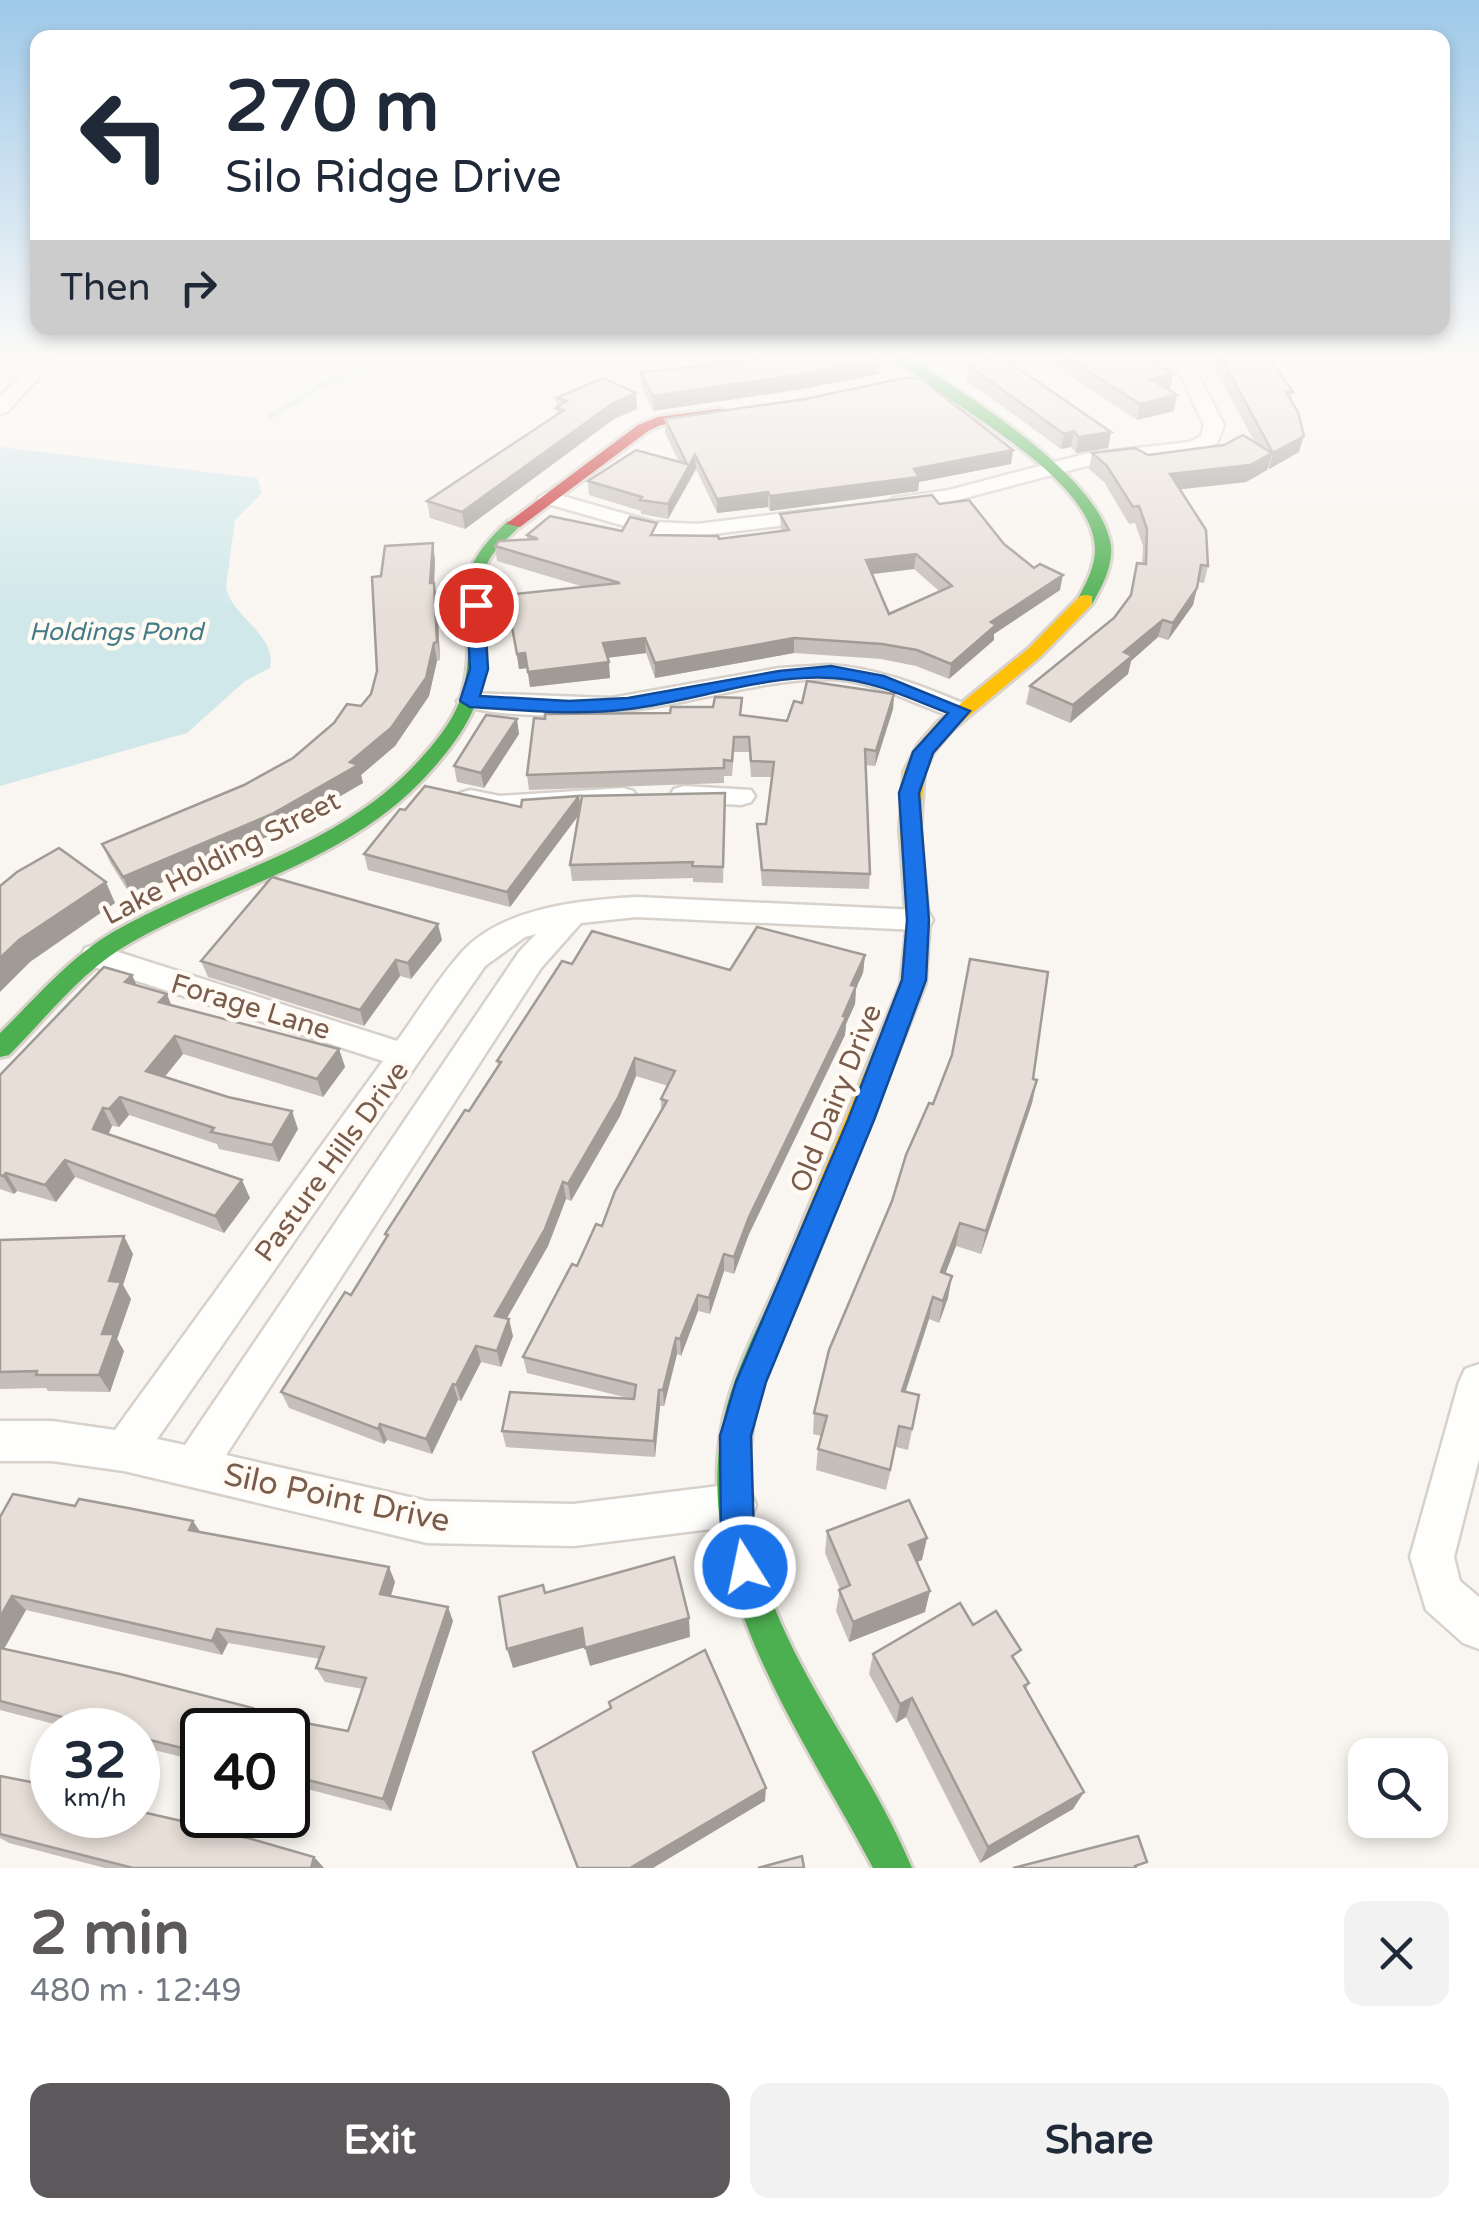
<!DOCTYPE html>
<html lang="en">
<head>
<meta charset="utf-8">
<style>
  :root { --surface:#fff; --page:#f2f2f3; --text:#1f2937; --muted:#747a83; --accent:#5c585b }
  body { margin:0; font-family:"Varela Round",sans-serif; background:var(--page); color:var(--text); height:100vh; display:flex; flex-direction:column; font-size:38px; white-space:nowrap }
  * { box-sizing:border-box; margin:0 }
  p { font-size:32px; color:var(--muted) }
  .icon { flex:none; width:55px; height:55px; fill:none; stroke:currentColor; stroke-width:2; stroke-linecap:round; stroke-linejoin:round }
  .map { position:relative; height:1868px; overflow:hidden }
  .details { display:flex; flex-direction:column; background:var(--surface); flex:1 }
  .details>* { flex:none }
  .guide { position:absolute; left:30px; top:30px; width:1420px; height:305px; border-radius:20px; box-shadow:0 5px 15px #0003; background:#fff; color:var(--text); overflow:hidden }
  .fabs { position:absolute; left:1348px; top:1738px; display:grid; gap:20px }
  .fabs a { display:grid; place-items:center; width:100px; height:100px; border-radius:20px; background:var(--surface); box-shadow:0 5px 15px #0003; font-size:50px }
  .speed { position:absolute; left:30px; top:1708px; display:flex; gap:20px; font-size:50px; font-weight:700; text-align:center }
  .speed>* { display:grid; place-content:center; width:130px; height:130px; border-radius:50%; background:var(--surface); box-shadow:0 5px 15px #0003; line-height:1 }
  .speed small { font-size:25px; font-weight:400 }
  .speed .limit { border:5px solid #111; border-radius:15px; background:#fff; color:#111 }
  .pin { position:absolute; display:grid; place-items:center; width:85px; height:85px; color:#fff; margin:-42px; border:5px solid #fff; border-radius:50%; box-shadow:0 2px 10px #0007 }
  .me { position:absolute; width:110px; margin:-55px; rotate:350deg; stroke-linejoin:round; filter:drop-shadow(0 0 8px #0008) }
  .turn { display:flex; align-items:center; gap:35px; height:210px; padding:0 30px; font-size:45px }
  .turn .icon { width:130px; height:130px; stroke-width:2.5 }
  .turn b { display:block; font-size:70px; line-height:85px }
  .then { display:flex; align-items:center; height:95px; padding:0 30px; background:#0003; gap:20px; font-size:38px }
  .round { display:grid; place-items:center; flex:none; width:105px; height:105px; border-radius:20px; background:var(--page) }
  .overview { display:flex; align-items:center; justify-content:space-between; height:170px; padding:0 30px }
  h1 { font-size:60px; font-weight:700; line-height:75px; color:var(--accent) }
  .cta { display:flex; gap:20px; margin-top:auto; padding:20px 30px }
  .cta a { flex:1; height:115px; border-radius:20px; background:var(--accent); color:#fff; font-size:40px; font-weight:700; line-height:115px; text-align:center }
  .cta a+a { background:var(--page); color:var(--text) }
  .map>svg:first-child { display:block }
  .water { fill:#d0e8ea }
  .lines { fill:none; stroke-linecap:round; stroke-linejoin:round }
  .stream { stroke:#d0e8ea; stroke-width:5 }
  .street-casing { stroke:#d7d1cb; stroke-width:5 }
  .fast-casing { stroke:#d9d2cb; stroke-width:6 }
  .slow-casing { stroke:#d9d2cb; stroke-width:6 }
  .jam-casing { stroke:#d9d2cb; stroke-width:6 }
  .street { fill:#fefefd; fill-rule:evenodd }
  .fast { fill:#4caf50; fill-rule:evenodd }
  .slow { fill:#ffc107; fill-rule:evenodd }
  .jam { fill:#c62828; fill-rule:evenodd }
  .wall { fill:#c6bfb9; fill-rule:evenodd }
  .shaded-wall { fill:#a19b96 }
  .building { fill:#e6ded7; stroke:#a19b96; stroke-width:2.5; fill-rule:evenodd }
  .route { fill:#1a73e8; stroke:#114b97; stroke-width:2.5 }
  .labels { text-anchor:middle; stroke-width:9; stroke-linejoin:round; paint-order:stroke }
  .far-water-label { font-size:25px; font-style:italic; fill:#437c86; stroke:#fffaf3 }
  .street-label { font-size:28px; fill:#7a5c4d; stroke:#fffaf3 }
  .near-street-label { font-size:32px; fill:#7a5c4d; stroke:#fffaf3 }
</style>
</head>
<body>
<div class="map">
<svg width="1479" height="1868" viewBox="0 0 1479 1868">
  <rect width="100%" height="100%" fill="#f9f5f0"/>
  <path class="water" d="M0 447 257 478 262 493 235 520 226 587C231 617 277 634 270 668L245 681 187 733 0 786Z"/>
  <g class="lines">
    <path class="stream" d="M270 417 322 385 373 364"/>
    <defs>
      <g id="street">
        <path d="M41 355H52L56 359 7 412 0 414V397Z"/>
        <path d="M393 355H630C608 372 440 361 402 360Z"/>
        <path d="M1162 355H1181L1198 374 1224 425 1217 443 1195 453 1086 466 950 502 894 510 884 504 894 498 949 490 1085 454 1190 442 1201 436 1204 425 1181 376Z"/>
        <path d="M548 492 654 522 697 524 819 509 830 515 819 521 697 536 653 534 541 502 538 498Z"/>
        <path d="M829 665C879 668 924 687 970 706L974 711 961 719C916 707 877 680 829 679 777 679 727 693 676 703 612 715 526 722 461 706L457 701 470 693 611 698 779 668Z"/>
        <path d="M684 786 751 790 755 796 751 802 741 805 674 801 670 795 674 789Z"/>
        <path d="M623 788 633 791 637 797 633 803 500 814 460 805 456 799 460 793 470 790 500 796Z"/>
        <path d="M636 897 918 910 929 913 933 920 929 927 918 930 636 917 581 923 541 968 226 1455 427 1501 574 1504 735 1484 750 1490 756 1505 750 1520 735 1526 574 1546 427 1543 124 1471 52 1461H0V1421H52L115 1430 383 1061 85 964 81 956 85 948 96 945 397 1041C418 1012 438 979 462 952 502 908 580 900 636 897ZM536 934 519 952 185 1445 157 1439 485 966 525 937Z"/>
        <path d="M1479 1364V1459L1454 1557 1460 1581 1479 1597V1649L1463 1643 1426 1610 1410 1557 1459 1382 1465 1369Z"/>
      </g>
      <g id="fast">
        <path d="M890 355H906C961 392 1102 476 1111 546 1113 566 1102 587 1092 604H1080L1077 600C1086 584 1095 567 1095 549 1093 473 939 401 890 355Z"/>
        <path d="M508 521 522 524C510 537 495 547 487 564 475 590 484 619 485 646 488 698 462 737 428 774 348 862 232 885 132 942 83 969 48 1016 9 1055L0 1057V1033C36 998 69 958 113 932 213 874 327 854 411 769 431 748 454 722 462 694 484 616 432 589 508 521Z"/>
        <path d="M793 1268 803 1271 807 1280C788 1326 761 1373 753 1423 723 1607 848 1715 912 1868H873C801 1731 691 1586 723 1422 733 1372 759 1326 779 1280L783 1271Z"/>
      </g>
      <path id="slow" d="M1086 595 1092 596V604L1040 657 952 730 934 751 924 772 920 830 929 926 925 984 807 1280 803 1289 793 1292 783 1289 779 1280 901 984 907 926 900 830 904 772 918 745 938 722 1028 649 1080 596Z"/>
      <path id="jam" d="M720 409 727 413 725 416 661 425 648 431 520 527 506 524 638 425 658 417Z"/>
    </defs>
    <use href="#street" class="street-casing"/>
    <use href="#fast" class="fast-casing"/>
    <use href="#slow" class="slow-casing"/>
    <use href="#jam" class="jam-casing"/>
    <use href="#street" class="street"/>
    <use href="#fast" class="fast"/>
    <use href="#slow" class="slow"/>
    <use href="#jam" class="jam"/>
  </g>
  <g class="wall">
    <path d="M1000 355H1011L1010 363 1111 432 1108 448 1076 453 1071 447 1061 449 966 380 968 365Z"/>
    <path d="M1038 355H1151L1150 359 1170 389H1168L1174 411 1137 420Z"/>
    <path d="M1216 355H1267L1293 392 1291 400 1299 452 1269 469 1268 467 1267 470 1246 482 1180 489 1208 566 1204 583 1198 582 1193 605 1168 640 1158 637 1131 661 1128 674 1070 723 1026 704 1030 686 1114 618 1131 596 1142 563 1143 546 1135 523 1129 524 1104 482 1089 469 1092 453 1148 455 1255 443 1213 365Z"/>
    <path d="M640 372 879 374 803 389 653 411 641 387Z"/>
    <path d="M556 398 637 409 614 419 465 529 430 518 427 501 557 415Z"/>
    <path d="M665 419 1013 450 1011 464 919 482 918 491 770 511 768 507 717 513 696 469 668 519 641 514V511L589 495 588 481 679 462 665 433Z"/>
    <path d="M939 504 1004 544 1060 590 994 634V640L949 679 916 666 881 659 794 653 655 678 646 653 607 658 610 678 530 687 527 668 519 669 506 595 584 587 497 561 495 546 527 539V535L622 531 658 535 719 539 781 531 780 514ZM914 569 939 591 889 614 872 574Z"/>
    <path d="M435 560 434 584 437 600 440 660 437 661 429 696 395 746 361 775 363 783 278 832 131 896 110 862 102 844 244 785 293 758 361 706 371 694 377 671 381 576Z"/>
    <path d="M894 694 893 709 875 766 865 765 870 874 869 889 762 886 757 824H766L772 777H751L749 752H734L732 776H724V783L529 790 527 775 545 719 741 715 787 721 802 703Z"/>
    <path d="M519 734 484 788 457 782 454 766Z"/>
    <path d="M725 793 723 883 693 882V878L572 881 570 865 578 816 510 907 368 870 364 854 405 810 521 807 579 796 580 804Z"/>
    <path d="M442 940 411 979 400 976 364 1026 208 977 201 961Z"/>
    <path d="M865 955 863 973 856 988 855 1004 846 1024 845 1035 749 1234 734 1274 724 1271 710 1314 698 1311 681 1356 677 1354 664 1406H660L655 1457 506 1447 502 1431 632 1399 527 1373 523 1357 602 1226 661 1111V1099L668 1086 636 1076 620 1116 571 1201 566 1199 548 1246 507 1318 513 1336 501 1367 481 1362 461 1401 458 1400 432 1454 387 1440 384 1444 289 1408 281 1392 351 1295 386 1238 385 1234 469 1111 498 1066 497 1061 572 964 730 970Z"/>
    <path d="M132 975 136 985 172 1006 339 1049 345 1067 323 1097 183 1054 165 1076 298 1129 279 1162 219 1149 217 1144 129 1115 119 1127 112 1126 108 1134 250 1198 224 1233 75 1177 56 1202 17 1191 14 1194 0 1189V1075Z"/>
    <path d="M1033 1079 1037 1080 1032 1103 981 1254 956 1246 945 1274 948 1298 939 1323 929 1319 905 1391 919 1395 908 1450 896 1447 886 1490 816 1470 818 1449 821 1436 813 1434 814 1413Z"/>
    <path d="M0 1240 133 1254 123 1285 131 1299 117 1339 124 1351 110 1392 48 1391 46 1388 0 1389Z"/>
    <path d="M0 1517 201 1533 395 1582 391 1596 453 1621 391 1811 288 1784V1730H202V1762L138 1746V1730H77L0 1710ZM26 1610 222 1655 228 1643 320 1659 316 1668 325 1682 363 1689 348 1731 257 1714 4 1649Z"/>
    <path d="M827 1531 922 1560 917 1562 925 1612 849 1642 836 1611 840 1589 825 1553Z"/>
    <path d="M973 1625 1016 1662 1029 1683 1026 1690 1084 1792 1073 1809 980 1863 906 1717 896 1723 869 1674 873 1654Z"/>
    <path d="M0 1776 52 1815 192 1827 314 1857 324 1868H105L9 1843 0 1838Z"/>
  </g>
  <g class="shaded-wall">
    <path d="M881 358 879 374 803 389 653 411V396Z"/>
    <path d="M1173 374 1170 389 1147 394 1150 379Z"/>
    <path d="M636 393 637 409 614 419 465 529 462 512 613 403Z"/>
    <path d="M1177 395 1174 411 1137 420 1140 404Z"/>
    <path d="M1074 431 1071 447 1061 449 1064 434Z"/>
    <path d="M1111 432 1108 448 1076 453 1078 437Z"/>
    <path d="M1304 436 1299 452 1269 469 1273 453Z"/>
    <path d="M1013 450 1011 464 919 482 918 491 770 511V496Z"/>
    <path d="M1272 453 1267 470 1246 482 1166 491 1170 474Z"/>
    <path d="M695 455 696 469 668 519V504Z"/>
    <path d="M768 492V507L717 513V499Z"/>
    <path d="M433 543 435 560 434 584 437 600 440 660 430 583Z"/>
    <path d="M916 554 914 569 864 575 866 560Z"/>
    <path d="M1063 575 1060 590 994 634V640L949 679 951 664 991 622Z"/>
    <path d="M1197 588 1193 605 1168 640 1173 623Z"/>
    <path d="M1163 620 1158 637 1131 661 1128 674 1070 723 1073 705 1124 652Z"/>
    <path d="M645 638 646 653 605 658 603 643Z"/>
    <path d="M794 638V653L655 678V663Z"/>
    <path d="M434 643 437 661 429 696 395 746 361 775 363 783 278 832 131 896 123 877 350 762Z"/>
    <path d="M525 653 527 668 519 669 517 654Z"/>
    <path d="M609 662 610 678 530 687 528 672Z"/>
    <path d="M894 694 893 709 875 766 876 751Z"/>
    <path d="M517 719 519 734 484 788 481 773Z"/>
    <path d="M579 796 581 812 510 907 507 892Z"/>
    <path d="M106 882 115 903 30 962 0 992V958L19 940Z"/>
    <path d="M438 924 442 940 411 979 408 963Z"/>
    <path d="M865 955 863 973 856 988 855 1004 846 1024 845 1035 749 1234 734 1274V1257L749 1217 843 1016 851 985Z"/>
    <path d="M396 960 400 976 364 1026 360 1010Z"/>
    <path d="M132 975 140 993 125 982Z"/>
    <path d="M167 994 174 1012 159 1002Z"/>
    <path d="M175 1036 183 1054 155 1089 146 1071Z"/>
    <path d="M339 1049 345 1067 323 1097 317 1079Z"/>
    <path d="M635 1058 636 1076 620 1116 571 1201 568 1184Z"/>
    <path d="M1037 1080 1032 1103 981 1254 986 1231Z"/>
    <path d="M120 1097 129 1115 119 1127 109 1109Z"/>
    <path d="M103 1108 112 1126 103 1147 93 1129Z"/>
    <path d="M292 1111 298 1129 279 1162 272 1145Z"/>
    <path d="M65 1160 75 1177 56 1202 45 1185Z"/>
    <path d="M6 1173 17 1191 14 1194 3 1176Z"/>
    <path d="M242 1180 250 1198 224 1233 215 1216Z"/>
    <path d="M563 1182 566 1199 548 1246 499 1332 495 1316Z"/>
    <path d="M960 1223 956 1246 937 1295 941 1272Z"/>
    <path d="M124 1236 133 1254 123 1285 131 1299 117 1339 124 1351 110 1392 99 1375 102 1334 109 1281Z"/>
    <path d="M724 1254V1271L710 1314 709 1298Z"/>
    <path d="M952 1276 948 1298 939 1323 943 1301Z"/>
    <path d="M698 1295V1311L681 1356 680 1339Z"/>
    <path d="M933 1297 929 1319 899 1412 902 1391Z"/>
    <path d="M509 1319 513 1336 501 1367 497 1351Z"/>
    <path d="M676 1338 677 1354 664 1406 663 1390Z"/>
    <path d="M476 1346 481 1362 461 1401 456 1385Z"/>
    <path d="M453 1384 458 1400 432 1454 426 1439Z"/>
    <path d="M659 1390 660 1406 655 1457 654 1441Z"/>
    <path d="M380 1424 387 1440 384 1444 378 1429Z"/>
    <path d="M193 1521 203 1536 189 1530Z"/>
    <path d="M927 1538 922 1560 904 1567 909 1545Z"/>
    <path d="M389 1567 395 1582 387 1608 380 1594Z"/>
    <path d="M930 1591 925 1612 849 1642 853 1622Z"/>
    <path d="M12 1596 26 1610 0 1656V1617Z"/>
    <path d="M448 1607 453 1621 391 1811 383 1799Z"/>
    <path d="M689 1618 690 1637 590 1666 585 1648Z"/>
    <path d="M582 1628 586 1647 513 1668 507 1649Z"/>
    <path d="M217 1629 228 1643 222 1655 212 1641Z"/>
    <path d="M912 1698 906 1717 896 1723 900 1704Z"/>
    <path d="M766 1788 765 1801 653 1868H630Z"/>
    <path d="M1084 1792 1073 1809 980 1863 988 1847Z"/>
    <path d="M314 1857 324 1868H311Z"/>
  </g>
  <g class="building">
    <path d="M783 355H876L881 358 804 374 653 396 640 372 742 362Z"/>
    <path d="M1000 355H1009L1006 360 1111 432 1078 437 1074 431 1064 434 968 365Z"/>
    <path d="M1063 355H1143L1173 374 1150 379 1177 395 1140 404Z"/>
    <path d="M1220 355H1267L1293 392H1286L1298 412 1304 436 1273 453Z"/>
    <path d="M603 378 636 393 613 403 462 512 427 501 564 410 556 408 567 401 556 398Z"/>
    <path d="M904 378H920L1013 450 914 469 919 477 770 496 768 492 717 499 695 455 668 504 640 500 642 497 588 481 636 450 687 464 665 419 805 399Z"/>
    <path d="M1243 435 1272 453 1250 465 1170 474 1206 530 1208 566 1201 565 1197 588 1173 623 1163 620 1124 652 1132 656 1073 705 1030 686 1114 618 1131 595 1137 563 1146 564 1147 529 1139 506 1133 507 1107 466 1092 453 1135 448 1148 455 1224 445Z"/>
    <path d="M932 495 939 504 969 500 1004 544 1034 568 1040 564 1063 575 991 622 996 625 951 664 917 650 882 644 794 638 655 663 645 638 603 643 609 662 528 672 525 653 517 654 506 595 620 583 495 546 499 541 538 539 527 535 550 516 622 531 630 517 657 523 651 535 718 536 719 539 789 530 780 514ZM916 554 952 586 889 614 866 560Z"/>
    <path d="M433 543 430 583H434L437 642 434 643 426 678 391 728 350 762 358 765 272 814 123 877 102 844 244 785 293 758 334 723 347 704 361 706 371 694 377 671 372 577 381 576 385 546Z"/>
    <path d="M807 681 894 694 876 751 865 749 870 874 762 870 757 824H766L774 762 751 761 749 737H734L732 761 724 760V768L527 775 534 718 545 719V714L670 713 671 707H713L715 697 742 698 740 715 787 721 794 701 802 703Z"/>
    <path d="M486 715 517 719 481 773 454 766Z"/>
    <path d="M425 786 521 807 522 800 579 796 507 892 364 854 400 809 405 810Z"/>
    <path d="M725 793 723 867 692 866 693 862 570 865 582 796Z"/>
    <path d="M59 848 106 882 19 940 0 958V886L17 872Z"/>
    <path d="M272 877 438 924 408 963 396 960 360 1010 201 961Z"/>
    <path d="M757 927 865 955 851 985 856 986 843 1016 846 1017 749 1217 734 1257 724 1254 709 1298 698 1295 680 1339 676 1338 663 1390H659L654 1441 502 1431 510 1392 634 1399 636 1385 523 1357 572 1264 577 1266 596 1224 602 1226 615 1191 667 1101 661 1099 675 1071 635 1058 618 1098 568 1184 563 1182 545 1229 495 1316 509 1319 497 1351 476 1346 456 1385 453 1384 426 1439 380 1424 378 1429 281 1392 345 1292 351 1295 388 1235 385 1234 465 1110 469 1111 501 1062 497 1061 562 961 572 964 592 931 730 970Z"/>
    <path d="M970 959 1048 972 1033 1079 1037 1080 986 1231 960 1223 941 1272 952 1276 943 1301 933 1297 902 1391 919 1395 912 1429 899 1426 890 1470 818 1449 827 1416 814 1413 829 1350 892 1201 906 1155 929 1103 933 1104 952 1055Z"/>
    <path d="M104 967 132 975 125 982 167 994 159 1002 339 1049 317 1079 175 1036 146 1071 228 1097 292 1111 272 1145 211 1132 214 1128 120 1097 109 1109 103 1108 93 1129 242 1180 215 1216 65 1160 45 1185 6 1173 3 1176 0 1175V1075Z"/>
    <path d="M124 1236 109 1281 121 1282 102 1334H114L99 1375H36L37 1371 0 1372V1240Z"/>
    <path d="M13 1494 75 1506 79 1499 128 1508 193 1521 189 1530 389 1567 380 1594 448 1607 383 1799 288 1775V1730H202V1753L138 1737V1730H112L0 1701V1648L120 1674 253 1708 251 1713 348 1731 366 1678 316 1668 324 1647 217 1629 212 1641 12 1596 0 1617V1517Z"/>
    <path d="M909 1500 927 1538 909 1545 930 1591 853 1622 839 1590 850 1585 827 1531Z"/>
    <path d="M674 1557 689 1618 585 1648 582 1628 507 1649 499 1597 543 1585 545 1593Z"/>
    <path d="M960 1603 973 1625 996 1611 1021 1650 1012 1656 1029 1683 1024 1686 1084 1792 988 1847 912 1698 900 1704 873 1654Z"/>
    <path d="M705 1650 766 1788 630 1868H578L533 1752 611 1708 609 1702Z"/>
    <path d="M0 1776 52 1786V1815H138V1811L186 1822 185 1826 248 1838 314 1857 311 1868H133L0 1834Z"/>
    <path d="M1138 1836 1147 1862 1135 1866 1136 1868H1013Z"/>
    <path d="M802 1856 804 1868H758Z"/>
  </g>
  <linearGradient id="sky" x2="0" y2="1"><stop stop-color="#9ec9e9"/><stop offset="0.58" stop-color="#fcfaf8"/><stop offset="1" stop-color="#fcfaf8" stop-opacity="0"/></linearGradient>
  <rect width="1479" height="616" fill="url(#sky)"/>
  <path class="route" d="M476 600 484 605 488 669 480 696 569 701 628 698 779 671 831 666 884 676 970 711 933 753 919 793 929 920 926 980 874 1120 766 1382 751 1436 754 1537 762 1567 757 1579 745 1584 733 1579 721 1537 720 1436 736 1382 848 1120 902 980 907 920 899 793 913 752 948 713C911 699 873 680 832 678 765 674 695 701 629 709 576 716 522 710 470 707L460 701 470 669 467 605Z"/>
  <g class="labels">
    <g class="far-water-label">
      <text x="116" y="640">Holdings Pond</text>
    </g>
    <g class="street-label">
      <text transform="translate(221 857) rotate(-27)" y="10">Lake Holding Street</text>
      <text transform="translate(251 1006) rotate(17)" y="10">Forage Lane</text>
      <text transform="translate(835 1098) rotate(-68)" y="10">Old Dairy Drive</text>
      <text transform="translate(331 1161) rotate(-54)" y="10">Pasture Hills Drive</text>
    </g>
    <g class="near-street-label">
      <text transform="translate(337 1497) rotate(12)" y="11">Silo Point Drive</text>
    </g>
  </g>
</svg>
<div class="fabs">
<a><svg class="icon" aria-label="search" viewBox="0 0 24 24"><circle cx="10" cy="10" r="6"/><path d="M15 15l6 6"/></svg></a>
</div>
<div class="speed"><div>32<small>km/h</small></div><div class="limit">40</div></div>
<div class="pin" style="left:476px;top:605px;background:#d93025"><svg class="icon" aria-label="arrive" viewBox="0 0 24 24"><path d="M6 21V4h12l-3 4 3 4H6"/></svg></div>
<svg class="me" style="left:745px;top:1567px" viewBox="-20 -20 40 40"><circle r="17" fill="#1a73e8" stroke="#fff" stroke-width="3"/><path d="M0-11L8 9 0 5-8 9z" fill="#fff"/></svg>
<div class="guide">
<div class="turn"><svg class="icon" aria-label="left" viewBox="0 0 24 24"><path d="M17 20v-9H6M10 6l-5 5 5 5"/></svg><div><b>270 m</b>Silo Ridge Drive</div></div>
<div class="then">Then<svg class="icon" aria-label="right" viewBox="0 0 24 24"><path d="M7 20v-9h11M14 6l5 5-5 5"/></svg></div>
</div>
</div>
<section class="details">
<div class="overview"><div><h1>2 min</h1><p>480 m · 12:49</p></div><a class="round"><svg class="icon" aria-label="close" viewBox="0 0 24 24"><path d="M6 6l12 12M18 6L6 18"/></svg></a></div>
<div class="cta"><a>Exit</a><a>Share</a></div>
</section>
</body>
</html>
